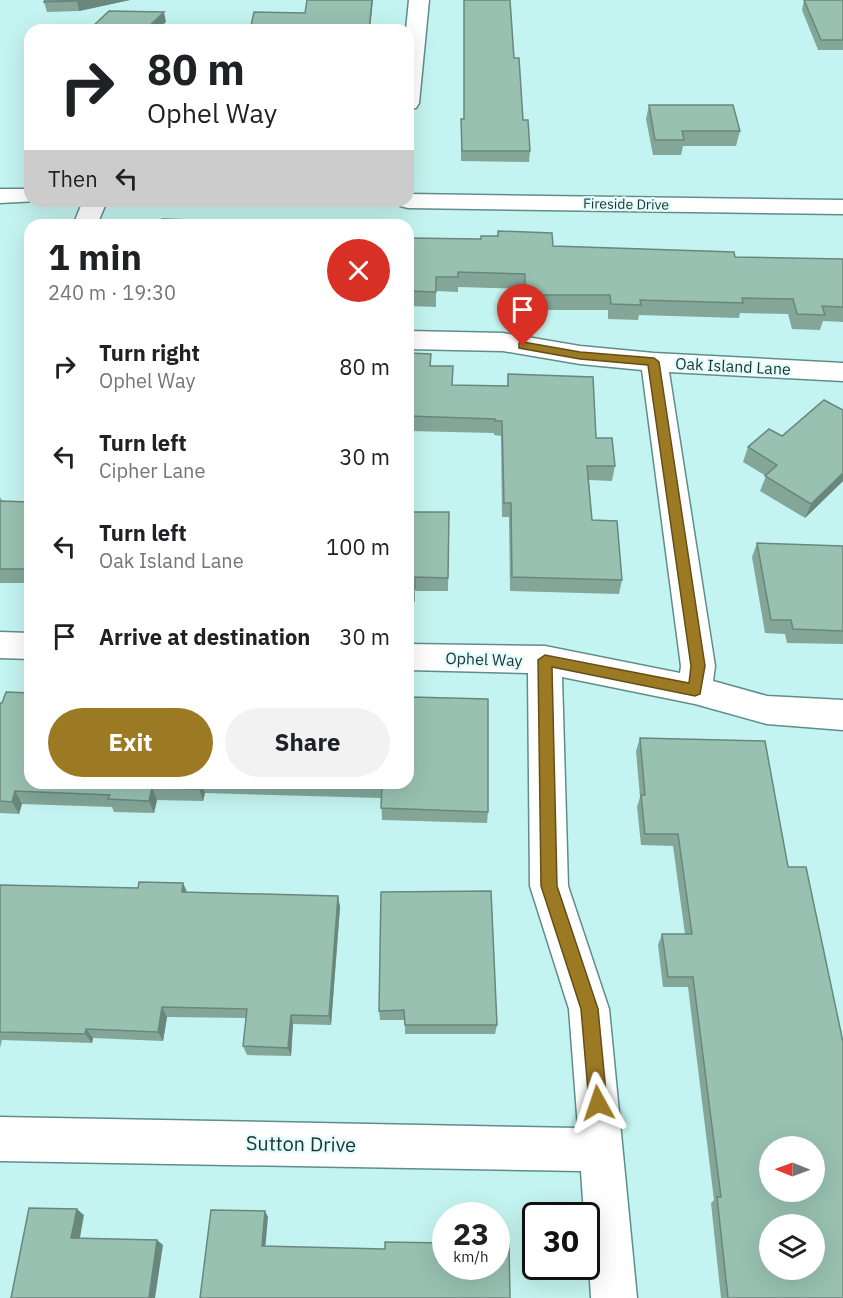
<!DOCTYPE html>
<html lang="en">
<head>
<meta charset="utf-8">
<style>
  :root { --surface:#fff; --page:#f2f2f2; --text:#202124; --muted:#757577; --accent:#9c7923 }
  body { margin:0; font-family:"IBM Plex Sans",sans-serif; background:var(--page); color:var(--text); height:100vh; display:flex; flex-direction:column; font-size:22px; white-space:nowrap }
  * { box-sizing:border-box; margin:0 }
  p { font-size:20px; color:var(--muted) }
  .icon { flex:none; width:33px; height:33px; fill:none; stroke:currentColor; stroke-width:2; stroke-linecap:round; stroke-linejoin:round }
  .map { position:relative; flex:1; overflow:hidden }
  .panel { position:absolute; left:24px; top:219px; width:390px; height:570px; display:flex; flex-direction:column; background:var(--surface); border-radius:18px; box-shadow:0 6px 24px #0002 }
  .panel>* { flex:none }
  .top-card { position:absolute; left:24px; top:24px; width:390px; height:183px; border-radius:18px; box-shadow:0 6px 24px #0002; background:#fff; color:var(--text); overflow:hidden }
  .needle { width:39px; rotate:271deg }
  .buttons { position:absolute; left:759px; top:1136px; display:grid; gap:12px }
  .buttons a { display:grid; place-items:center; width:66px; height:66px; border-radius:50%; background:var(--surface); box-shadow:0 6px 24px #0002; font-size:30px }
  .speed { position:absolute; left:432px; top:1202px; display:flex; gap:12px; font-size:30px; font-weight:700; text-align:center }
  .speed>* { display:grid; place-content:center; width:78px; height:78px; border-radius:50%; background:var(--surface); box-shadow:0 6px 24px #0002; line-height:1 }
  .speed small { font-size:15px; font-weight:400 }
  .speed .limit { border:3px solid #111; border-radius:9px; background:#fff; color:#111 }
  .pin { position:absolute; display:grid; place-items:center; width:51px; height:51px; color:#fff; margin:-62px -26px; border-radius:50% 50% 50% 0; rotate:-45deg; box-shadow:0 0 6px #0007 }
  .pin .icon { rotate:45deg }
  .me { position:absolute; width:66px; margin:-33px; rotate:355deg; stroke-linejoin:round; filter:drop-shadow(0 0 4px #0008) }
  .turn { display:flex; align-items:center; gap:21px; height:126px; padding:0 24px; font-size:27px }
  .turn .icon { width:78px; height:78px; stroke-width:2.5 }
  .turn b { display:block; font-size:42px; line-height:51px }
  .then { display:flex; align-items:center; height:57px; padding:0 24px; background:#0003; gap:12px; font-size:22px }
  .round { display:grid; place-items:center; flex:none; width:63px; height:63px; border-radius:32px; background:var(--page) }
  .headline { display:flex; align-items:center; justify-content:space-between; height:102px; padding:0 24px }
  h1 { font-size:36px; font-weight:700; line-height:45px }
  .button { display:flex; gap:12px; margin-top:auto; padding:12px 24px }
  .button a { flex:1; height:69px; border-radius:36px; background:var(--accent); color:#fff; font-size:24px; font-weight:700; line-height:69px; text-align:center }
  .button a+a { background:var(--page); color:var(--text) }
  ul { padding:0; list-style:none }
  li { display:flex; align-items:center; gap:18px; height:90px; padding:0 24px }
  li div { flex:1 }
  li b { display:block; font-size:22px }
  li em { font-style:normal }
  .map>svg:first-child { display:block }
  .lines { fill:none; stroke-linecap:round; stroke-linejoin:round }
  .street-casing { stroke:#608d8b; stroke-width:3 }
  .street { fill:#fff; fill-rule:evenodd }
  .wall { fill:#83a699 }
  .shaded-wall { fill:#6a877d }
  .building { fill:#98c1b2; stroke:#6a877d; stroke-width:1.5; fill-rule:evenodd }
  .route { fill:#9c7923; stroke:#654f17; stroke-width:1.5 }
  .labels { text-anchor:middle; stroke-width:4.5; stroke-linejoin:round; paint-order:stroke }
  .far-street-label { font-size:14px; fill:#1f3231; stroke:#e1fdfb }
  .street-label { font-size:16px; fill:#1f3231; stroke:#e1fdfb }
  .near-street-label { font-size:20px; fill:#1f3231; stroke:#e1fdfb }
</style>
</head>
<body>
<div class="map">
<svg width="843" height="1298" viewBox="0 0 843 1298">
  <rect width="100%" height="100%" fill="#c4f4f1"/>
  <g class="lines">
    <defs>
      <g id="street">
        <path d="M409 0H429L419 103 416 108 408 109V30H406Z"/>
        <path d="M0 189H30V201H38L0 203Z"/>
        <path d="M408 194 843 200V214L408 208 400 206 396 201H408Z"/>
        <path d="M83 201H107L97 225H73Z"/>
        <path d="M408 331 503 333 580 346 654 353 843 363V381L669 372 715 666 713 681 767 696 843 700V730L767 724 695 704 562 677 568 886 609 1009 637 1298H591L586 1215H584L581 1171 0 1161V1117L578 1128 569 1009 530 886 528 673 408 670V644L545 646 680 673 681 666 642 370 580 364 503 351 408 349Z"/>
        <path d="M0 632 30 633V659L0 658Z"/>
      </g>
    </defs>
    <use href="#street" class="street-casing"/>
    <use href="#street" class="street"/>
  </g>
  <g class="wall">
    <path d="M45 0H130L79 11 47 12 44 2Z"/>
    <path d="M804 0H843V50H818L802 10Z"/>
    <path d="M514 58 523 120 530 151 529 162 461 161V119H464Z"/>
    <path d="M30 89V104L27 94Z"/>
    <path d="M649 105 740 131 736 146H683L681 155H653L646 119Z"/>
    <path d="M408 238 735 257 843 259V322L823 321 820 330 792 329 788 314 740 313 739 318 639 315 638 320 608 319V310H524V289L458 287V292L436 291V307L408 306Z"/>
    <path d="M408 353 431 354V366L452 385 507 386 508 374 596 438 615 466 612 481 589 480 592 520 622 580 619 594 510 591 509 517H502L501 436 494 435V433L408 431Z"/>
    <path d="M782 436 843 481 805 518 760 491 766 476 743 462 748 447Z"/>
    <path d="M0 497 2 501 30 502V592L27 585V583H0Z"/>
    <path d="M408 512H449L448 591H415V602H408Z"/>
    <path d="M757 543 843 546V644L787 643 785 634 765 633 752 557Z"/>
    <path d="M0 703 30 783H408L488 812 487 823 382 820 381 798 205 793 203 801 157 800 154 813 114 812 112 807 22 804 19 814 0 813Z"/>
    <path d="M640 738 765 741 843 1298H721L711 1203 714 1200 688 987H663L658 945 662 934H685L673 846 641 845 637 807 640 797 636 751Z"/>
    <path d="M0 885 187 892 338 896 340 907 331 1025 293 1024 291 1056 247 1055 243 1046 246 1018 167 1017 163 1041 93 1038 92 1043 2 1040 0 1048Z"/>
    <path d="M491 891 497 1025 495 1034H405V1020H380L379 1011Z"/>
  </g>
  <g class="shaded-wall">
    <path d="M82 0H130L79 11 77 1Z"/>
    <path d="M372 0H373L370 30H369Z"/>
    <path d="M164 12 166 22 157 30H145Z"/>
    <path d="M843 473V481L805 518 811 504Z"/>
    <path d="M201 783H202L205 793 203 801 199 789Z"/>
    <path d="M152 788 157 800 154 813 149 801Z"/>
    <path d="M15 791 22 804 19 814 12 802Z"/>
    <path d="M183 883 188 894 182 892Z"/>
    <path d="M338 896 340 907 331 1025 329 1016Z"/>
    <path d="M162 1007 167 1017 163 1041 158 1032Z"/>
    <path d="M291 1015 293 1024 291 1056 288 1048Z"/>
    <path d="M86 1029 93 1038 92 1043 85 1034Z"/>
    <path d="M77 1209 84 1215 79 1243 71 1238Z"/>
    <path d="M265 1211 268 1217 265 1251 262 1246Z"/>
    <path d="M157 1240 163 1245 155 1298H149Z"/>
  </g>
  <g class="building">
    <path d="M45 0H82L77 1 44 2Z"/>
    <path d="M307 0H372L369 30H250L254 12 305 13Z"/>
    <path d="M464 0H510L514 58H519L523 120H528L530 151H462L461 119H464Z"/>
    <path d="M804 0H843V40H821Z"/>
    <path d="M109 11 164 12 145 30H89Z"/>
    <path d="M649 105H733L740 131H682L684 140H655Z"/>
    <path d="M162 219 260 222 259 225H160Z"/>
    <path d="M498 231 552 233 553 246 734 252 735 257 843 259V307L822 306 825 315 797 314 793 299 742 298 743 303 640 300 641 305 611 304 610 295H525V274L458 272V277H436V292L408 291V238L481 239V236H498Z"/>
    <path d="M408 353 431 354 430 366H453L452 385 508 386V374L593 377 596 438H612L615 466H587L592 520 617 521 622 580 512 577 511 503H504L502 421H495V419L408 416Z"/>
    <path d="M824 400 843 410V473L811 504 765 476 777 465 748 447 769 429 782 436Z"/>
    <path d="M0 501 30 502V569H0Z"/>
    <path d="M408 512H449L448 578 415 577V588H408Z"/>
    <path d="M757 543 843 546V631L793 629 791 620H771Z"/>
    <path d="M30 574V585H27Z"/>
    <path d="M6 692 30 693V783H201L199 789 152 788 149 801 108 799 110 795 15 791 12 802 0 801V703H2Z"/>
    <path d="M411 697 488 699V812L381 808 382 786 291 783H408V725H410Z"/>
    <path d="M640 738 765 741 788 867H806L843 1042V1298H728L717 1197H721L693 977H668L662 934H692L678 834H645L641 795H645ZM770 1146H814V1191H770ZM770 1224H814V1269H770Z"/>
    <path d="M139 882 183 883 182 892 338 896 329 1016 291 1015 288 1048 243 1046 247 1009 162 1007 158 1032 86 1029 85 1034 0 1032V885L138 888Z"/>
    <path d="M491 891 497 1025H405L404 1010 379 1011 381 892Z"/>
    <path d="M29 1208 77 1209 71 1238 157 1240 149 1298H11Z"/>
    <path d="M211 1210 265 1211 262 1246 385 1249V1242L446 1243V1266H496V1244H509L510 1298H200Z"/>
  </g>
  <path class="route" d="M523 342 580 352 654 358 659 362 705 666 700 694 695 696 552 667 557 886 598 1009 607 1103 604 1109 598 1112 592 1109 589 1103 581 1009 541 886 538 660 545 655 689 683 691 666 648 365 580 359 519 348V343Z"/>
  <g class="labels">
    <g class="far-street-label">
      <text transform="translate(626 204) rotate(1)" y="5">Fireside Drive</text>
    </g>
    <g class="street-label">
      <text transform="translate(733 366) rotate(3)" y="6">Oak Island Lane</text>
      <text transform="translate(484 659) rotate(2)" y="6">Ophel Way</text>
    </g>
    <g class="near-street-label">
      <text transform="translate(301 1144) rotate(1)" y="7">Sutton Drive</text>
    </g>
  </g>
</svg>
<div class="buttons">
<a><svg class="needle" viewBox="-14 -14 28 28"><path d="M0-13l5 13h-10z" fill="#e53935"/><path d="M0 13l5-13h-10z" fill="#757577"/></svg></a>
<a><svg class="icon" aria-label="layers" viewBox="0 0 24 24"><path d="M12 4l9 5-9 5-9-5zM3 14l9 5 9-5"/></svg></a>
</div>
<div class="speed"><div>23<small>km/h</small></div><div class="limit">30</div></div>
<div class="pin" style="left:523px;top:346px;background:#d93025"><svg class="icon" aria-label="arrive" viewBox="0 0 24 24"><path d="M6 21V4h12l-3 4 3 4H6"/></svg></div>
<svg class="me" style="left:598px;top:1103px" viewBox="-20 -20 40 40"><path d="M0-17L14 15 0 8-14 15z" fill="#9c7923" stroke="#fff" stroke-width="4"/></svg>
<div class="top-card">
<div class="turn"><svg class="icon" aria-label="right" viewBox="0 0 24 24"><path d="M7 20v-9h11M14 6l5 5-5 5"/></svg><div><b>80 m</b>Ophel Way</div></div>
<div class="then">Then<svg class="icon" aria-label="left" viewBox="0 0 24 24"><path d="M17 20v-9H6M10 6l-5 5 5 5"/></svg></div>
</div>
<section class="panel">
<div class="headline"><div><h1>1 min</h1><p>240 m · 19:30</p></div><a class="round" style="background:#d93025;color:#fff"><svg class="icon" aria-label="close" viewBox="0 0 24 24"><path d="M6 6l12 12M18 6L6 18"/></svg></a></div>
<ul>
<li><svg class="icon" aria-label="right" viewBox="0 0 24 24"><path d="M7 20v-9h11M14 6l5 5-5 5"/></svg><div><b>Turn right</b><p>Ophel Way</p></div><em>80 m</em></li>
<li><svg class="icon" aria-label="left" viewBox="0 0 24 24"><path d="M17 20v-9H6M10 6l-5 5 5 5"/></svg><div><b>Turn left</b><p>Cipher Lane</p></div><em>30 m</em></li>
<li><svg class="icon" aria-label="left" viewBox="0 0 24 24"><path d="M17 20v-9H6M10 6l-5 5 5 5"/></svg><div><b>Turn left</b><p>Oak Island Lane</p></div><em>100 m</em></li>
<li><svg class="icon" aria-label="arrive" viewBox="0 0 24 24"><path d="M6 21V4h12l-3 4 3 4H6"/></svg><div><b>Arrive at destination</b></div><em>30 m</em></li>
</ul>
<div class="button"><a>Exit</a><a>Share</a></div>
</section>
</div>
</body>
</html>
